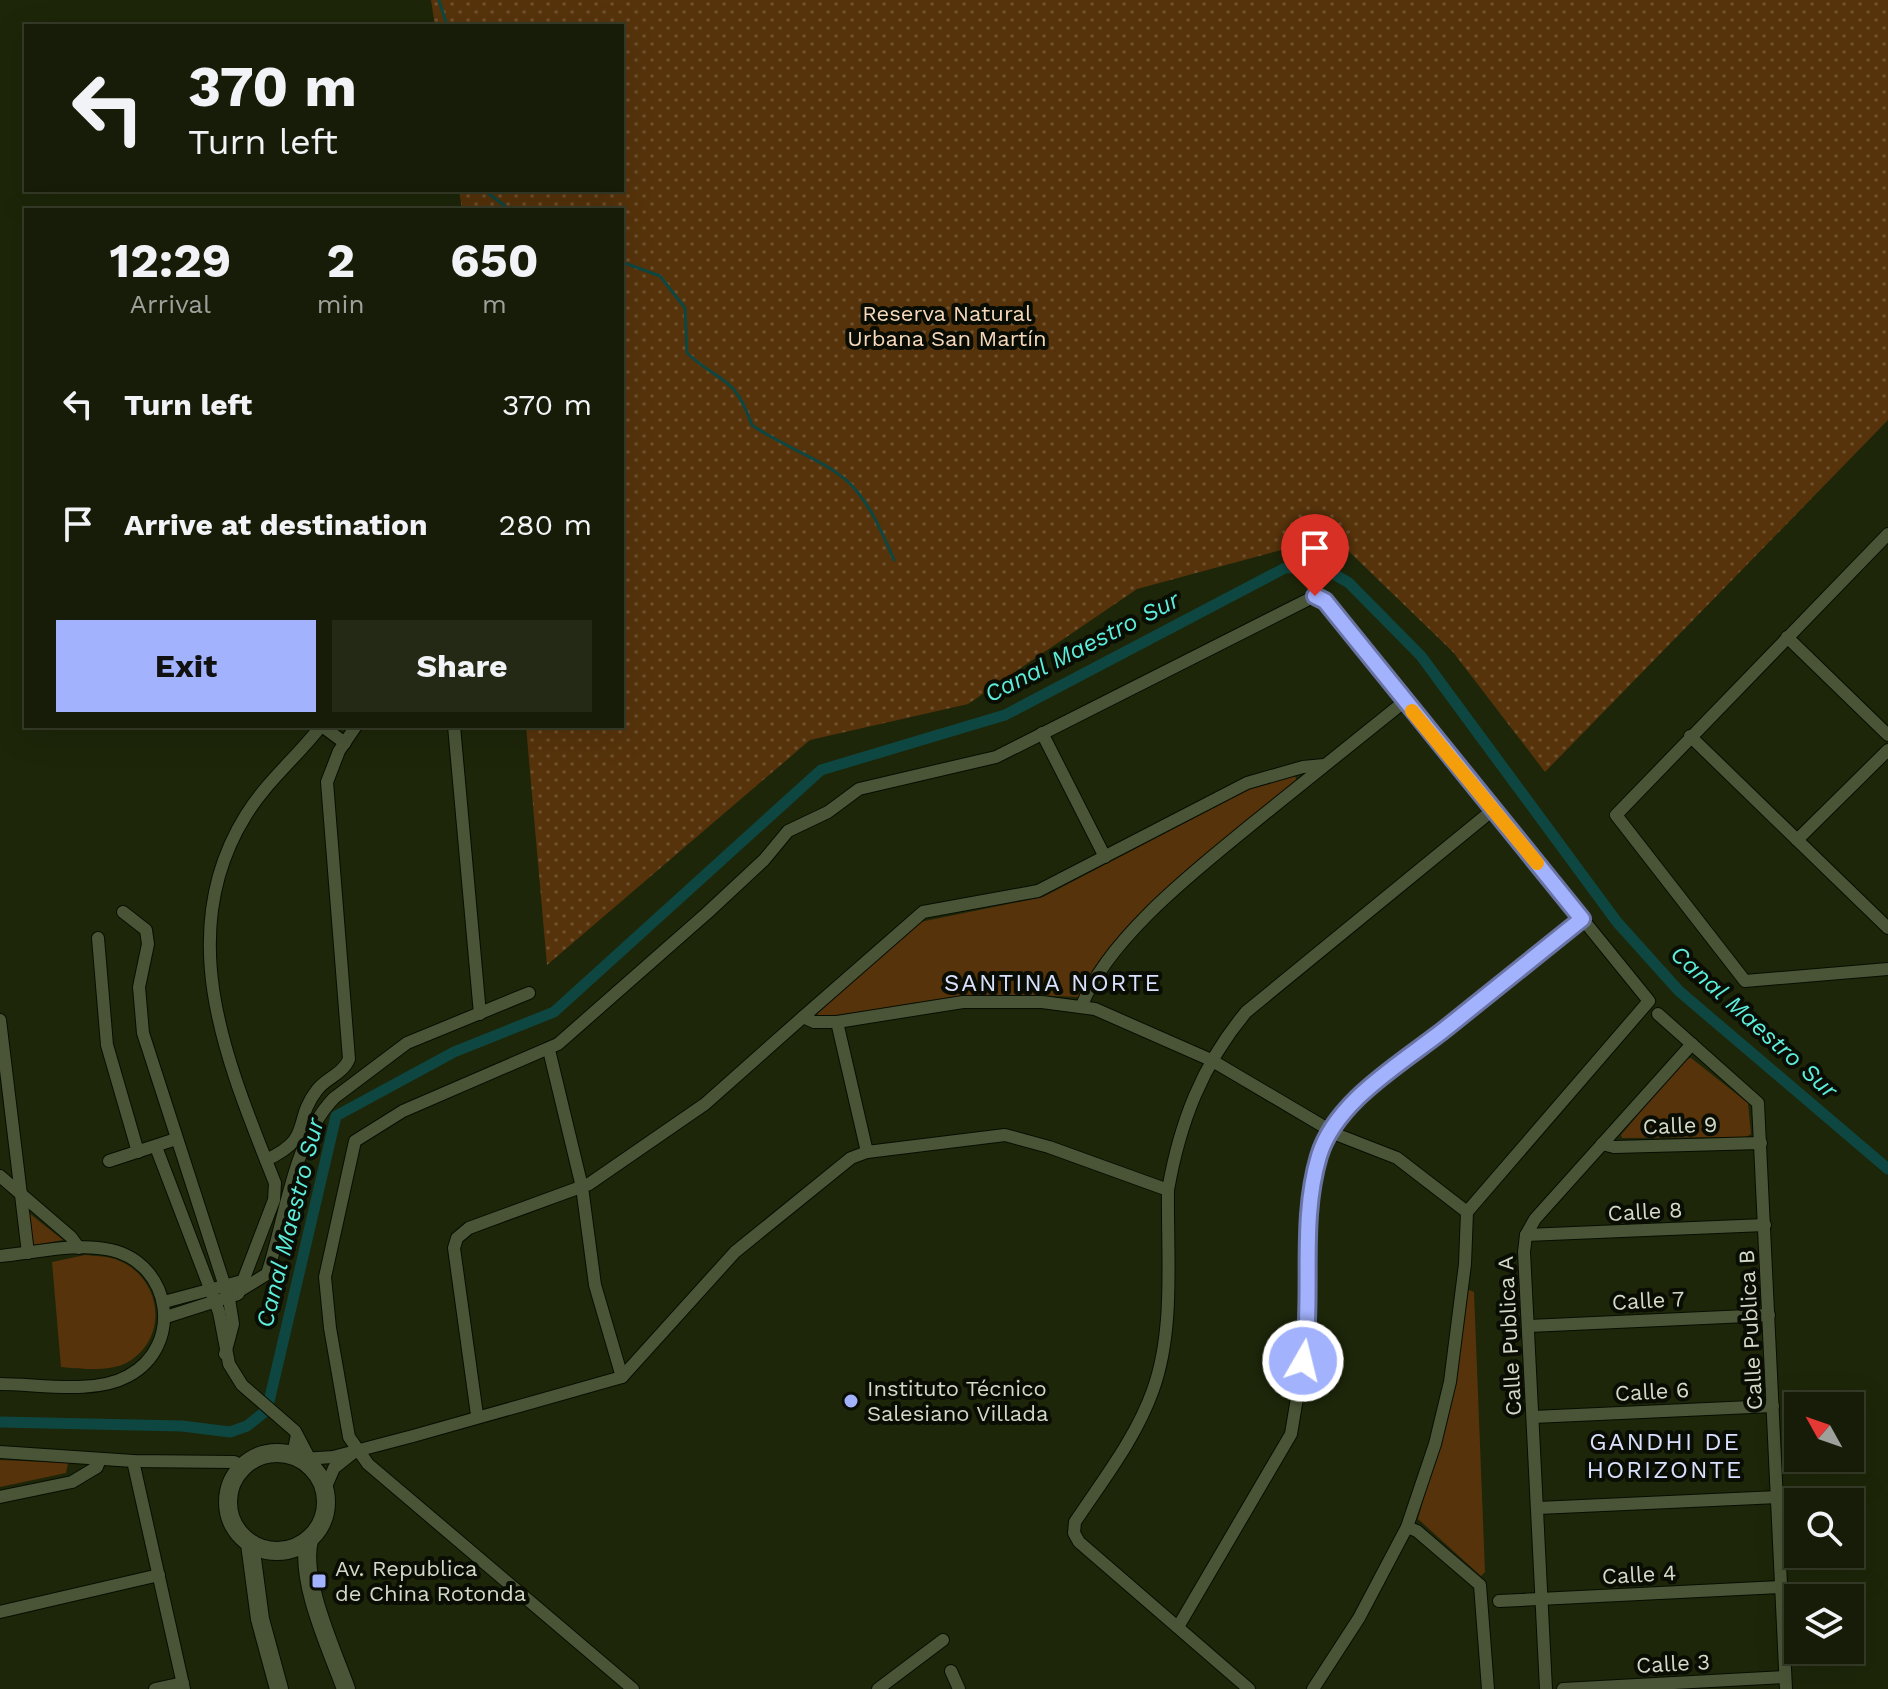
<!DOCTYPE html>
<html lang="en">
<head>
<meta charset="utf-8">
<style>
  :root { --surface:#161c07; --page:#232915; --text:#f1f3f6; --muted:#9ea19b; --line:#353a28; --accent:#a2b2fd }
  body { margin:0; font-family:"Work Sans",sans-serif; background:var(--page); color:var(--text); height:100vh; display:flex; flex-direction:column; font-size:30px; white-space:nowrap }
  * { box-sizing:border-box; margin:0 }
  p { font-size:26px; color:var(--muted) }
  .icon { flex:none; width:44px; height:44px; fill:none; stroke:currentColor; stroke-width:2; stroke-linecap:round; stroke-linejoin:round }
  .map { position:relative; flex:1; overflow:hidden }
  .panel { position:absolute; left:24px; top:208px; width:600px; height:520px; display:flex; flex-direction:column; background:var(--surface); border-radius:0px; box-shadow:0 8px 32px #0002,0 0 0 2px var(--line) }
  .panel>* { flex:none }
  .banner { position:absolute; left:24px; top:24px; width:600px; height:168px; border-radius:0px; box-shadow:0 8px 32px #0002,0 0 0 2px var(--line); background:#161c07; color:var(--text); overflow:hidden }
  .needle { width:52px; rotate:310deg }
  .buttons { position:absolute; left:1784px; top:1392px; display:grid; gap:16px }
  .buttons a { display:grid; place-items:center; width:80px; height:80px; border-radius:0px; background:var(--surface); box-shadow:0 8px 32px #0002,0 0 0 2px var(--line); font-size:40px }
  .pin { position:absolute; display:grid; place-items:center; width:68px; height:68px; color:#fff; margin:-82px -34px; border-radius:50% 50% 50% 0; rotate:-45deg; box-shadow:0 0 8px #0007 }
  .pin .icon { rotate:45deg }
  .me { position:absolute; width:88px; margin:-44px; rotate:8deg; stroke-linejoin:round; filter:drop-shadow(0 0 6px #0008) }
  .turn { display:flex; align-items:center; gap:28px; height:168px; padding:0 32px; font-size:36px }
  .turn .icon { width:104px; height:104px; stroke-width:2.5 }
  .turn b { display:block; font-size:56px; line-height:68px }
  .eta { display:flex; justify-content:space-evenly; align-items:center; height:136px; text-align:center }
  .eta b { font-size:48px; font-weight:700; line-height:56px }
  .primary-button { display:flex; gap:16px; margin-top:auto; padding:16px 32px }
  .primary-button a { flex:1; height:92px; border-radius:0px; background:var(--accent); color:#111; font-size:32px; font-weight:700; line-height:92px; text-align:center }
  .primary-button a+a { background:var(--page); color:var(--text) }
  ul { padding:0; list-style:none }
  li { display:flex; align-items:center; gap:24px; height:120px; padding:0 32px }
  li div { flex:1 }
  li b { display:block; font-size:30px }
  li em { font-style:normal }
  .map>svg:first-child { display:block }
  .grass { fill:url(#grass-dots) }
  .park { fill:#56330b }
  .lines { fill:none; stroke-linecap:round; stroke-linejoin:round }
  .stream { stroke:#0e4741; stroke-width:3 }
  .canal { stroke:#0e4741; stroke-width:11 }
  .minor-casing { stroke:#070e00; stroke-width:14 }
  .secondary-casing { stroke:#070e00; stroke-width:20 }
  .minor { stroke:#4a5537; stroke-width:12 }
  .secondary { stroke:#4a5537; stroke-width:18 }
  .route-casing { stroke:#6974a4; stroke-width:20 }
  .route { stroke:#a2b2fd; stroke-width:14 }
  .slow { stroke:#f59e0b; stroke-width:14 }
  .poi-dot { fill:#a2b2fd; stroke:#090d03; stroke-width:3 }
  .labels { text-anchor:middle; stroke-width:8; stroke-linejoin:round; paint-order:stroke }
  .park-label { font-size:22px; fill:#f7d8bc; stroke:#090d03 }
  .street-label { font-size:22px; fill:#d2d9c8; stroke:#090d03 }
  .poi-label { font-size:22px; fill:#d2d9c8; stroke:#090d03; text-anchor:start }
  .water-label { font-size:24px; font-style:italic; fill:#5deddd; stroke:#090d03 }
  .neighbourhood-label { font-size:24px; letter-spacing:2px; fill:#dae1fe; stroke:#090d03 }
</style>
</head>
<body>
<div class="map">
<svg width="1888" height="1689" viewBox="0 0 1888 1689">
  <defs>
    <pattern id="grass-dots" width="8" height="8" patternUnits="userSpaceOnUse" patternTransform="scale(2)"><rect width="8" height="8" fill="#56330b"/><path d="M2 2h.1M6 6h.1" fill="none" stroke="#6d502d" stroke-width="1.8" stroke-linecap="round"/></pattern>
  </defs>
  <rect width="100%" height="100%" fill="#1d2609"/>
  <path class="grass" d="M431 0H1888V420L1545 772 1453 652 1333 536 1137 589 968 704 810 740 547 965 526 726H622V210H462L459 190H622V26H435Z"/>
  <g class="park">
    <path d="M1295 773 1296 780 1187 869 1145 909 1079 997 1032 995 958 998 822 1017 817 1014 920 922 1043 897 1248 790Z"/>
    <path d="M1691 1058 1748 1103 1751 1134 1746 1137 1622 1138 1621 1135 1685 1059Z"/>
    <path d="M25 1210 63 1240 30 1246Z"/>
    <path d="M85 1255C94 1256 106 1256 115 1259 161 1275 171 1336 128 1362 112 1372 79 1369 61 1367L52 1262Z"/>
    <path d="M1467 1289 1474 1292 1485 1572 1481 1576 1418 1519 1453 1390Z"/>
    <path d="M0 1460 68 1463 66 1473 0 1487Z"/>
  </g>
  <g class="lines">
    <g class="stream">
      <path d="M439 0 447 26"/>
      <path d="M484 190 510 210"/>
      <path d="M622 262 660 276 685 308 687 353C723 386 733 373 752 425 780 446 832 462 854 488 872 508 883 535 894 560"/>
    </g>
    <path class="canal" d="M0 1422 182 1426 230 1432 247 1426 267 1410 336 1116 454 1052 554 1012 821 770 1005 715 1285 568 1322 567 1349 583 1421 656 1617 922 1679 991 1888 1169"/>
    <defs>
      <g id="minor">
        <path d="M1888 534 1616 815 1745 981 1888 969"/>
        <path d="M1787 637 1888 735"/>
        <path d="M322 726 345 743"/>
        <path d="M454 726 480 1014"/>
        <path d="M1042 733 1105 857"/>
        <path d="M1690 736 1888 928"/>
        <path d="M1797 840 1888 750"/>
        <path d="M123 912 146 930 148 944 139 987 143 1033 229 1299 233 1324 225 1354"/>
        <path d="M98 938 107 1045 138 1152"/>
        <path d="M1082 1005C1109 937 1196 870 1252 824 1303 783 1354 742 1405 701"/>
        <path d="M1658 1014 1758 1103 1786 1689"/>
        <path d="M803 1017 923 912 1038 891 1247 783 1303 767 1324 765"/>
        <path d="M0 1020 28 1253"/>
        <path d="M837 1022 963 1002H1042L1095 1009 1211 1060 1338 1135 1397 1158 1467 1212"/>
        <path d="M549 1050 582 1187 595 1285 622 1377"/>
        <path d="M1602 1144 1614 1147 1761 1143"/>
        <path d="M156 1147 219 1312 229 1364 242 1385 295 1431 315 1469"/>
        <path d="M266 1160C314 1138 292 1122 317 1090 326 1078 343 1074 349 1059L327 782 339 751 356 726"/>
        <path d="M109 1161 176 1139"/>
        <path d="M0 1176 71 1237 79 1248"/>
        <path d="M1168 1190C1180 1122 1202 1065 1246 1012L1494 809"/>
        <path d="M1526 1235 1765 1225"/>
        <path d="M0 1256C34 1253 77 1242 111 1250 172 1264 184 1346 128 1376 93 1395 39 1384 0 1384"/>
        <path d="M241 1290 267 1274C286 1218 292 1142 334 1098L407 1043 529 993"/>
        <path d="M164 1302 246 1280"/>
        <path d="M166 1317 238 1294 274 1200 275 1183C228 1064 171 935 246 815 267 781 297 757 321 726"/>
        <path d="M1529 1326 1769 1315"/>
        <path d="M477 1415 454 1248 457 1238 469 1228 589 1184 705 1104 803 1017 814 1022H837L867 1152"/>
        <path d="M1533 1417 1773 1406"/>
        <path d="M0 1452 133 1461 234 1462 243 1466"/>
        <path d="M293 1454 297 1435"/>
        <path d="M303 1459 333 1457 413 1436 622 1377 735 1252 851 1158 867 1152 1005 1135 1049 1147 1168 1190C1167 1255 1175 1329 1153 1390 1136 1438 1103 1480 1075 1522L1074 1533 1079 1542 1249 1689"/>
        <path d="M133 1461 184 1689"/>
        <path d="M325 1489 334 1468 354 1452"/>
        <path d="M0 1497 72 1482 97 1467 100 1459"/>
        <path d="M1538 1508 1778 1497"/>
        <path d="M1499 1601 1781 1587"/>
        <path d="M0 1612 159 1575"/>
        <path d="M1178 1627 1291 1434 1308 1332V1224L1316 1170 1330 1131 1370 1089 1582 919"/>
        <path d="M951 1671 959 1689"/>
        <path d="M155 1689 183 1683"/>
        <path d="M633 1689 368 1464 349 1437 330 1328 325 1277 355 1141 403 1111 558 1044 707 913 764 860 788 831 828 812 859 789 996 757 1315 596 1325 601 1649 1001 1467 1212 1465 1264 1450 1382 1435 1444 1407 1527 1417 1531 1480 1585 1488 1689"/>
        <path d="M878 1689 943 1640"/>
        <path d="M1313 1689 1359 1618 1407 1527"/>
        <path d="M1546 1689 1524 1252 1526 1235 1535 1219 1692 1044"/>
        <path d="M1563 1689 1785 1677"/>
      </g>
      <g id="secondary">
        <circle cx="277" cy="1502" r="49"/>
        <path d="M309 1540C299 1580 332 1650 346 1689"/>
        <path d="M250 1544 260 1619 279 1689"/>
      </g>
    </defs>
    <use href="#minor" class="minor-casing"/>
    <use href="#secondary" class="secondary-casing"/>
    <use href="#minor" class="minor"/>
    <use href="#secondary" class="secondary"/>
  </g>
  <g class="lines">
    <defs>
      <path id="route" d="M1303 1361C1314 1294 1299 1223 1319 1156 1336 1099 1406 1061 1450 1025 1494 990 1538 954 1582 919L1325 601 1315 596"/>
    </defs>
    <use href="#route" class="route-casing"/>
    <use href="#route" class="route"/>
    <path class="slow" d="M1412 711 1537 863"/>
  </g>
  <g class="poi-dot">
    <circle cx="851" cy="1401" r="8"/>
    <rect x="311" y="1573" width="16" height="16" rx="4"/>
  </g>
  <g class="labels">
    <g class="park-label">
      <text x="947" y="321">Reserva Natural<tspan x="947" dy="25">Urbana San Martín</tspan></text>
    </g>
    <g class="street-label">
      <text transform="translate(1680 1125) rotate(-2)" y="8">Calle 9</text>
      <text transform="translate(1645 1211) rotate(-3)" y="8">Calle 8</text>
      <text transform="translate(1648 1300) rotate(-3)" y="8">Calle 7</text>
      <text transform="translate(1750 1330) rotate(-93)" y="8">Calle Publica B</text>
      <text transform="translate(1509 1336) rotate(-93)" y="8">Calle Publica A</text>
      <text transform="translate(1652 1391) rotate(-3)" y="8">Calle 6</text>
      <text transform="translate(1639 1574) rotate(-3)" y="8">Calle 4</text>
      <text transform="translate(1673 1663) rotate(-3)" y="8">Calle 3</text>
    </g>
    <g class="poi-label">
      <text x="867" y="1396">Instituto Técnico<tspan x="867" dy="25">Salesiano Villada</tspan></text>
      <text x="335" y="1576">Av. Republica<tspan x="335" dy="25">de China Rotonda</tspan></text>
    </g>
    <g class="water-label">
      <text transform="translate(1082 647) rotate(-27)" y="8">Canal Maestro Sur</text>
      <text transform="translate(1754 1022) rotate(42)" y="8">Canal Maestro Sur</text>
      <text transform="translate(290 1223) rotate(-76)" y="8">Canal Maestro Sur</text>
    </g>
    <g class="neighbourhood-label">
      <text x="1053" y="991">SANTINA NORTE</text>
      <text x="1665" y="1450">GANDHI DE<tspan x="1665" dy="28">HORIZONTE</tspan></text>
    </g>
  </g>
</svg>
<div class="buttons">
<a><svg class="needle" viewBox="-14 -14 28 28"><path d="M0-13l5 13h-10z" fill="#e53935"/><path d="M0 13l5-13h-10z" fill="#9ea19b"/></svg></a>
<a><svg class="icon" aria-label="search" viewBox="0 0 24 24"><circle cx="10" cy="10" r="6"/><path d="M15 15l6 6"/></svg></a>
<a><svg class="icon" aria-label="layers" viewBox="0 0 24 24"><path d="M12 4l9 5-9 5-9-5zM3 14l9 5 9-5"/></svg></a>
</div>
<div class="pin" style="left:1315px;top:596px;background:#d93025"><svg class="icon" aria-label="arrive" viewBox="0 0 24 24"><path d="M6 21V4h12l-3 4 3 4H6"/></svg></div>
<svg class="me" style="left:1303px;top:1361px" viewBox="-20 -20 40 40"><circle r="17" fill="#a2b2fd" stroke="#fff" stroke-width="3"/><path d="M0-11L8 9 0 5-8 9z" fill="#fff"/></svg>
<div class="banner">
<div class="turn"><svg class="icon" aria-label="left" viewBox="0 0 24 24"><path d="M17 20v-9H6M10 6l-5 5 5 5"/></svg><div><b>370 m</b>Turn left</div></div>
</div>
<section class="panel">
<div class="eta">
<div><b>12:29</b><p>Arrival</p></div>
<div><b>2</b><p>min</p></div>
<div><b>650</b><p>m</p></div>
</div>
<ul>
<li><svg class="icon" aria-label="left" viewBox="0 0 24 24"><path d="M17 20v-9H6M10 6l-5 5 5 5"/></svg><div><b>Turn left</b></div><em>370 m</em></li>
<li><svg class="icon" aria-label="arrive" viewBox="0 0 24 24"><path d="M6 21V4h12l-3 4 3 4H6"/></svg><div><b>Arrive at destination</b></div><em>280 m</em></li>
</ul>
<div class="primary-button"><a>Exit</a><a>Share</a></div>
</section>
</div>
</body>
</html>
